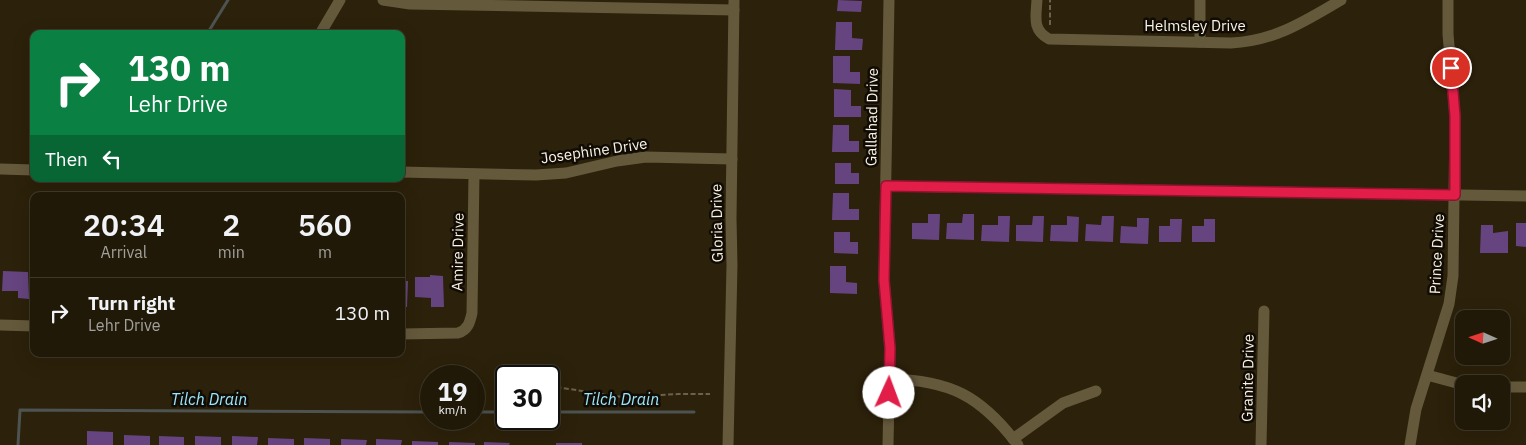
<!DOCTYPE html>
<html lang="en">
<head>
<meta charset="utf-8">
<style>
  :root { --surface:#211908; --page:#2d2616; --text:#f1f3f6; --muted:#a2a09c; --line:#3e3829 }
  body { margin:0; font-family:"IBM Plex Sans",sans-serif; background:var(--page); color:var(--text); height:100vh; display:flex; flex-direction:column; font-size:19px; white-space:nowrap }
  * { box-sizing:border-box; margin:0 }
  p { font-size:16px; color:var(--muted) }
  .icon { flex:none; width:28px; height:28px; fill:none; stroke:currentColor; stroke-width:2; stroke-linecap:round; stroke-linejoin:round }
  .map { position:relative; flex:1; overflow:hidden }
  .side { position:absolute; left:30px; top:192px; width:375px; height:165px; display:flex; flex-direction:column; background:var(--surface); border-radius:10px; box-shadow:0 5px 20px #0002,0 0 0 1px var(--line) }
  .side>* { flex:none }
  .banner { position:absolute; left:30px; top:30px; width:375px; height:152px; border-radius:10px; box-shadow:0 5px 20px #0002,0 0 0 1px var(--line); background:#0b8043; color:#fff; overflow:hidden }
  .needle { width:32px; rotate:273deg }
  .controls { position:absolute; left:1455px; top:310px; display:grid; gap:10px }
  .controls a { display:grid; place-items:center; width:55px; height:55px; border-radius:10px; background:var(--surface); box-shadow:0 5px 20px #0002,0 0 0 1px var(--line); font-size:25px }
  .speed { position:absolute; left:420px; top:365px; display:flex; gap:10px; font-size:25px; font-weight:700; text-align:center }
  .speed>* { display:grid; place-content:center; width:65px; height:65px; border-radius:50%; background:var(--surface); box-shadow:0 5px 20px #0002,0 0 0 1px var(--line); line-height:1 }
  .speed small { font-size:12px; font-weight:400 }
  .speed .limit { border:2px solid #111; border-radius:8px; background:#fff; color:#111 }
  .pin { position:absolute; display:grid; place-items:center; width:42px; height:42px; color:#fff; margin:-21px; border:2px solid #fff; border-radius:50%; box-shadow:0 1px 5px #0007 }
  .me { position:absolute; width:55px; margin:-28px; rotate:2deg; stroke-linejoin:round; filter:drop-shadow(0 0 4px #0008) }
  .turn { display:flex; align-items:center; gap:18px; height:105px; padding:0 15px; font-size:22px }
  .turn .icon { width:65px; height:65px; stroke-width:2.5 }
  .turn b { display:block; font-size:35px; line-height:42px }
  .then { display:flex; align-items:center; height:48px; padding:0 15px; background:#0003; gap:10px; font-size:19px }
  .eta { display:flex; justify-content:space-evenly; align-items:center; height:85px; text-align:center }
  .eta b { font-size:30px; font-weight:600; line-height:35px }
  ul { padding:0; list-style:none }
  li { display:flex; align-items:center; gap:15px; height:70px; padding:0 15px; border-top:1px solid var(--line) }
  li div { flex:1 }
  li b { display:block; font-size:19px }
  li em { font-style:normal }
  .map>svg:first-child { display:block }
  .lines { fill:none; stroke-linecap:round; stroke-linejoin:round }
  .stream { stroke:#4d5351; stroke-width:3 }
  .building { fill:#66447f }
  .path { stroke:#6b614d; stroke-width:2; stroke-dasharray:5 2.5; stroke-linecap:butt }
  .minor { stroke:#65593c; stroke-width:11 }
  .route-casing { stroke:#92132f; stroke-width:12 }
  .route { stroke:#e11d48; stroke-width:9 }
  .labels { text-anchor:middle; stroke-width:5; stroke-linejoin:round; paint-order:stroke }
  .street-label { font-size:15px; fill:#faf3e5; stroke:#100b04 }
  .water-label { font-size:16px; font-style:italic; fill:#9be6fa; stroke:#100b04 }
</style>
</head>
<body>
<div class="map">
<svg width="1526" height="445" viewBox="0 0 1526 445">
  <rect width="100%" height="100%" fill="#2c210a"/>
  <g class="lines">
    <g class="stream">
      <path d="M207 34 228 0"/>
      <path d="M474 412H506"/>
      <path d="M549 412H694"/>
      <path d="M18 445 20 410 431 412"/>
    </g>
  </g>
  <g class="building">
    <path d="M838 0 862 1 861 12 837 11Z"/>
    <path d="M836 22H852V38L863 39 862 50H835Z"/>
    <path d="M833 56H850V72H860V84L833 83Z"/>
    <path d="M834 89 851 90V106H861V117H834Z"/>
    <path d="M833 125H849V141H859V152H832Z"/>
    <path d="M835 163H851V173H859V184H835Z"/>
    <path d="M833 193H849V209H859V220H832Z"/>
    <path d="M928 214H940L939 240 912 239V223H928Z"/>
    <path d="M963 214H974V240L946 239 947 223H962Z"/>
    <path d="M998 216H1010L1009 242 981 241 982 225H998Z"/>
    <path d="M1033 216H1044L1043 242 1016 241V225H1032Z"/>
    <path d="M1067 216 1079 217 1078 242 1050 241 1051 225H1067Z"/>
    <path d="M1102 216H1114L1113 242 1085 241 1086 224 1101 225Z"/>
    <path d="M1137 218H1149L1148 244 1120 243 1121 226 1137 227Z"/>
    <path d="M1170 219H1182L1181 242H1159V226H1170Z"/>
    <path d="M1204 219H1215V242H1192V226H1204Z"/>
    <path d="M1516 223H1526V247L1516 246Z"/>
    <path d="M1481 225H1493V233L1508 231V253H1480Z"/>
    <path d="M834 232H850V242H858V254L834 253Z"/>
    <path d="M830 266H846V282L857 283V294L830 293Z"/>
    <path d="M3 271 28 272 29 299 18 298V291H2Z"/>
    <path d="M430 275 443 276 444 307H431V298L415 297V277H430Z"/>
    <path d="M401 281H408L407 307H401Z"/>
    <path d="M87 431 113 432V445H87Z"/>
    <path d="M124 435 150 436V445H124Z"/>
    <path d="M159 436 184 437V445H159Z"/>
    <path d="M195 436 221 437V445H195Z"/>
    <path d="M232 436 258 437 257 445H232Z"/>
    <path d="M268 438 294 439V445H268Z"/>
    <path d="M304 438 330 439V445H304Z"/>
    <path d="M341 439 367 440 366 445H341Z"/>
    <path d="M376 439 402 440 401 445H376Z"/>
    <path d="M412 441 438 442V445H412Z"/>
    <path d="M449 442 475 443V445H449Z"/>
    <path d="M484 442 510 443 509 445H484Z"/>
    <rect x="556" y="443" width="26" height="2"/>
  </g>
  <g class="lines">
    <g class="path">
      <path d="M1050 25V0"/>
      <path d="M549 386 623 397 678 394H710"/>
    </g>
    <g class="minor">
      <path d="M383 0 410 4 734 10"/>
      <path d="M1037 0C1036 17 1032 30 1049 39L1231 43C1275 41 1305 21 1341 0"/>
      <path d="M320 34 340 0"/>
      <path d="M1200 42V0"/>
      <path d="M0 169 34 170"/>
      <path d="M401 172 536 175 566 173 617 161 646 157 732 159"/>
      <path d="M886 186 1526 196"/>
      <path d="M0 325 34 326"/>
      <path d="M401 334 458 333C468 330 470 322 472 313L474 174"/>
      <path d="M1427 375 1464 385"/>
      <path d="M889 379C950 380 981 396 1018 445"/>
      <path d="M1501 387H1526"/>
      <path d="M1013 439 1063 403 1096 391"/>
      <path d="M728 445 732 265 731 218 734 0"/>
      <path d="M888 445 890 348 884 280 889 0"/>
      <path d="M1261 445 1264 311"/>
      <path d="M1410 445 1416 409 1449 304 1453 276 1455 116 1448 34V0"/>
    </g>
  </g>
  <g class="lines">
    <defs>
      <path id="route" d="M889 393 890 348 884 280 886 186 1455 195V116L1451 68"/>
    </defs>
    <use href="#route" class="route-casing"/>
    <use href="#route" class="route"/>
  </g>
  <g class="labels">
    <g class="street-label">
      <text x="1195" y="31">Helmsley Drive</text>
      <text transform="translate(872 117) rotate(-89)" y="5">Gallahad Drive</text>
      <text transform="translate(594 151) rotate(-8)" y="5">Josephine Drive</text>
      <text transform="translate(717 223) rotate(-91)" y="5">Gloria Drive</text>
      <text transform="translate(458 252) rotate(-89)" y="5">Amire Drive</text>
      <text transform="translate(1437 254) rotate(-87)" y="5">Prince Drive</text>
      <text transform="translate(1248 378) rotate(-89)" y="5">Granite Drive</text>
    </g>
    <g class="water-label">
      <text x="209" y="405">Tilch Drain</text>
      <text x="621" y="405">Tilch Drain</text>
    </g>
  </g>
</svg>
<div class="controls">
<a><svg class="needle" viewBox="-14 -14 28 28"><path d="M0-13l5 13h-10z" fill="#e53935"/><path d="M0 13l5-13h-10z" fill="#a2a09c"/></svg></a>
<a><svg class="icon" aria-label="sound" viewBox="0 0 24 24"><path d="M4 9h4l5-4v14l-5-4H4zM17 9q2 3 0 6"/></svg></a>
</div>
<div class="speed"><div>19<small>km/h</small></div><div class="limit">30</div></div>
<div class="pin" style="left:1451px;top:68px;background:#d93025"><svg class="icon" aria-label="arrive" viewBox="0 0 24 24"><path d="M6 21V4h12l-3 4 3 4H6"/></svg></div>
<svg class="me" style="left:889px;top:393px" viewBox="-20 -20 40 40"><circle r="19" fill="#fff"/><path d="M0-13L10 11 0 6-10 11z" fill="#e11d48"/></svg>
<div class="banner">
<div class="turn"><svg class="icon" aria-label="right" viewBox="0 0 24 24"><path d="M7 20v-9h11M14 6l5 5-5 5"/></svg><div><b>130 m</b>Lehr Drive</div></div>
<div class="then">Then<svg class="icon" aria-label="left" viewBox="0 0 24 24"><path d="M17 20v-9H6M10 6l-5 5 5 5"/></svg></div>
</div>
<section class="side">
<div class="eta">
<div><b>20:34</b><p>Arrival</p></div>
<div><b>2</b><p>min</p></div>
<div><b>560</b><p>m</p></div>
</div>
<ul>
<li><svg class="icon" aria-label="right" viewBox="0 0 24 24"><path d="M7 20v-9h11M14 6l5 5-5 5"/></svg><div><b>Turn right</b><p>Lehr Drive</p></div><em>130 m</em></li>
</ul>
</section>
</div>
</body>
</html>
